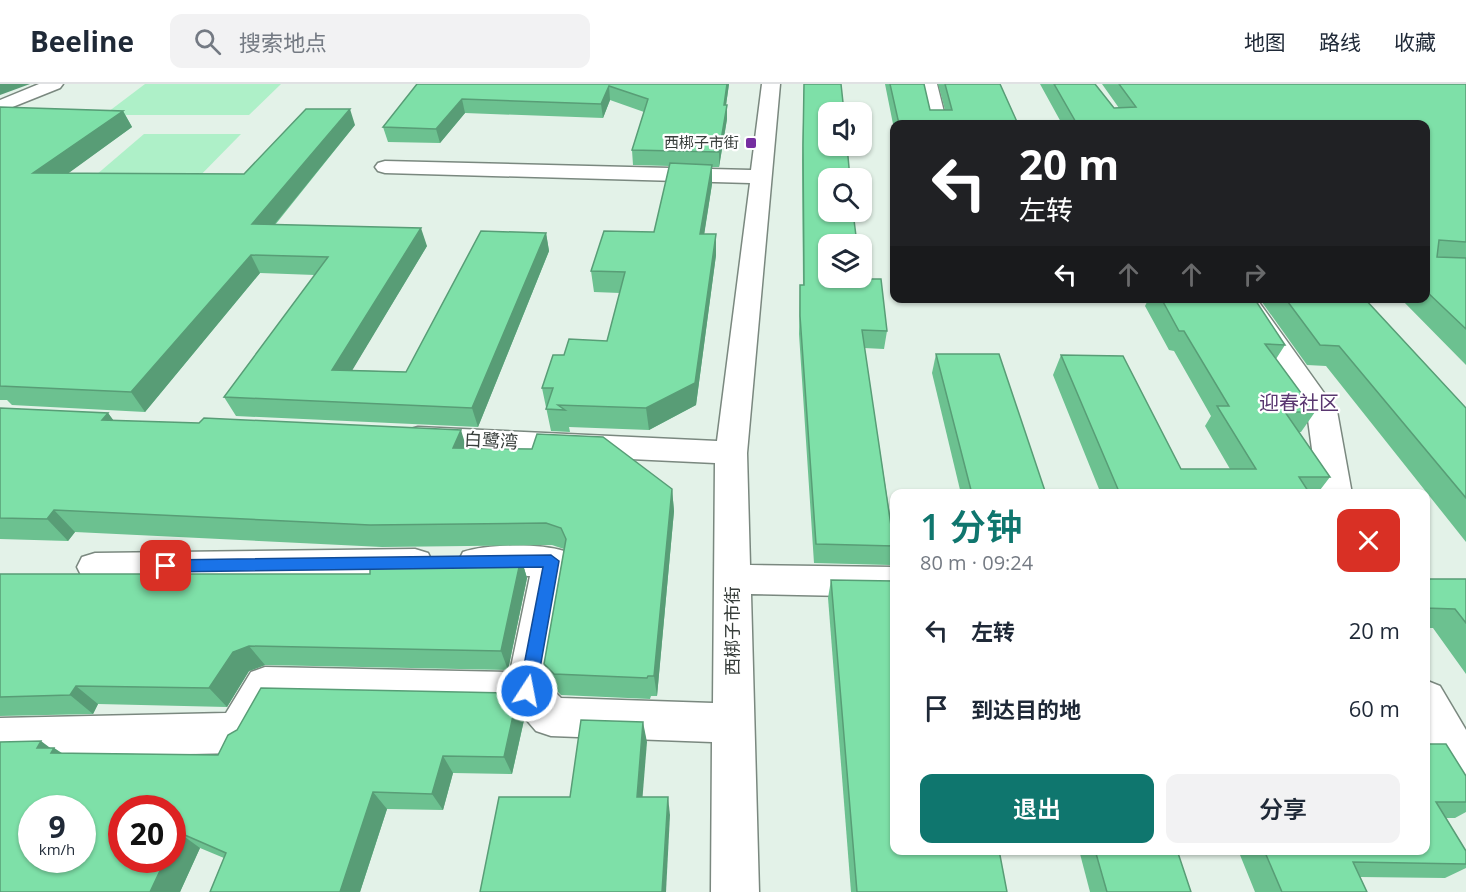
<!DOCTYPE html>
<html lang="zh">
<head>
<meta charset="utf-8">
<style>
  :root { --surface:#fff; --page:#f2f2f3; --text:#1f2937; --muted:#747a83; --line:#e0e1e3; --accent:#0f766e }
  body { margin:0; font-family:"Open Sans","Noto Sans SC",sans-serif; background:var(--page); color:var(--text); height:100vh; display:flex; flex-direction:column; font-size:22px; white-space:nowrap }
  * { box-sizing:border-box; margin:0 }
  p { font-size:20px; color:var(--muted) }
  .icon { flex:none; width:33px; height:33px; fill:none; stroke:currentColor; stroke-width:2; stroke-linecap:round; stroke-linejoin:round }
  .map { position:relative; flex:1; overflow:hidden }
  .details { position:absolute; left:890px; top:405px; width:540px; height:366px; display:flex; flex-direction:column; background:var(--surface); border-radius:12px; box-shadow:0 2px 4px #0004 }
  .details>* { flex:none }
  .banner { position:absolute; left:890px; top:36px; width:540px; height:183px; border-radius:12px; box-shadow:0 2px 4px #0004; background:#202124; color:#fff; overflow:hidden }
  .fabs { position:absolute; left:818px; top:18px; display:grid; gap:12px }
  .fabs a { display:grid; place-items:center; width:54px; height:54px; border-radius:12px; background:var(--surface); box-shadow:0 2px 4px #0004; font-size:30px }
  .speed { position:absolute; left:18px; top:711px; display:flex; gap:12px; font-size:30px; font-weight:700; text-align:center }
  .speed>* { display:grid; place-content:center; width:78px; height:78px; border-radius:50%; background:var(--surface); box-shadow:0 2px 4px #0004; line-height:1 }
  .speed small { font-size:15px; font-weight:400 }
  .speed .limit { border:9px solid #d22; background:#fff; color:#111 }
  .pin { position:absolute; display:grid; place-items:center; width:51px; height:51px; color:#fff; margin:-26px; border-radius:12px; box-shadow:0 3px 9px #0006 }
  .me { position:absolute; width:66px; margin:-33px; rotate:11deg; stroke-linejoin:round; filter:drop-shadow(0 0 4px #0008) }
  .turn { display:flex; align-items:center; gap:21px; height:126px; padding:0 30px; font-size:27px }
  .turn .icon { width:78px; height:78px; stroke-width:2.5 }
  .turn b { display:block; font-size:42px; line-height:51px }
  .lanes { display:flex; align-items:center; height:57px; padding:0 30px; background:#0003; justify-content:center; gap:30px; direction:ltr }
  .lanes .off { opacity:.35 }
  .round { display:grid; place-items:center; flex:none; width:63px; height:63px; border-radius:12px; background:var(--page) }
  .overview { display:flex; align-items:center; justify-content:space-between; height:102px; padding:0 30px }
  h1 { font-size:36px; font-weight:600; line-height:45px; color:var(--accent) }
  .action { display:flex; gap:12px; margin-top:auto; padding:12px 30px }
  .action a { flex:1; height:69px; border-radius:12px; background:var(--accent); color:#fff; font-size:24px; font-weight:600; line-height:69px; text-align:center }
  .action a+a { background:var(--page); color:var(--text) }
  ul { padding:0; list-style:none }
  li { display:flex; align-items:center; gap:18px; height:78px; padding:0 30px }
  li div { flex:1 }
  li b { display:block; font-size:22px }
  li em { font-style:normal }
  header { display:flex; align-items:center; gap:36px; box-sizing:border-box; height:84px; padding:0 30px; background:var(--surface); border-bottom:2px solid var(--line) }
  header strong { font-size:28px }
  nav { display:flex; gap:33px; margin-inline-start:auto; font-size:21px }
  .search { width:420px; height:54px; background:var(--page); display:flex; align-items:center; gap:15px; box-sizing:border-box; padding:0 21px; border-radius:12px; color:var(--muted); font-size:22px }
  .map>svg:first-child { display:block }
  .green { fill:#aef0c8 }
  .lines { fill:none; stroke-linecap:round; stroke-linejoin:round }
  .minor-casing { stroke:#7a887f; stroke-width:3 }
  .minor { fill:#fff; fill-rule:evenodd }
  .wall { fill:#6cc190 }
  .shaded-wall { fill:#589d76 }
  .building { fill:#7ee0a8; stroke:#589d76; stroke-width:1.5; fill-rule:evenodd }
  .route { fill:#1a73e8; stroke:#114b97; stroke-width:1.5 }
  .poi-dot { fill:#762ea1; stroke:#fff; stroke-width:2 }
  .labels { text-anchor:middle; stroke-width:4.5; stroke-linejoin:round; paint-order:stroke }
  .far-poi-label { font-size:15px; fill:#383e3b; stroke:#fff; text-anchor:end }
  .street-label { font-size:18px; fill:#383e3b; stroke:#fff }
  .neighbourhood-label { font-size:20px; fill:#593770; stroke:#fff }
</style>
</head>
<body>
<header>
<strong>Beeline</strong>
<div class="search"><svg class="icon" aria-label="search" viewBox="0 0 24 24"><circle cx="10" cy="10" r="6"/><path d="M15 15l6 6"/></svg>搜索地点</div>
<nav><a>地图</a><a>路线</a><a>收藏</a></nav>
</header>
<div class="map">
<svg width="1466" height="808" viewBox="0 0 1466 808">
  <rect width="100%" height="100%" fill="#e3f2e8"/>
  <g class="green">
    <path d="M145 0H281L249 31H104Z"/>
    <path d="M144 50H241L189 103H82Z"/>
  </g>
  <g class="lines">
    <defs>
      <g id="minor">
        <path d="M39 0H63L60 4 0 28V16Z"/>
        <path d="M762 0H780L747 369 750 481 894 483V513L751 510 759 808H711L712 658 551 652 536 647 517 625 276 620 253 663 238 669 0 674V634L226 629 251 588 265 583 510 588 530 492H476L463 488 458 478 463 468C487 460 540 459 564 467L569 477 548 601 561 614 713 619 715 379 418 365 407 362 402 354 407 346 418 343 717 357 750 99 385 89 378 87 375 83 378 79 385 77 751 86Z"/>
        <path d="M919 0H937L947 40H929Z"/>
        <path d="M1231 214H1256L1337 327 1352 410H1318L1307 328Z"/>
        <path d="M415 465 428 469 433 479 428 489 415 493 95 497 82 493 77 483 82 473 95 469Z"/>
        <path d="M1425 596 1440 602 1466 646V708L1450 702 1425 655Z"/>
      </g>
    </defs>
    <use href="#minor" class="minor-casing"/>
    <use href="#minor" class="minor"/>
  </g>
  <g class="wall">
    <path d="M417 0H729L726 21 727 35 719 83H712V100L704 150 716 171 696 321 649 346 569 343 570 348 551 347 542 304 564 271 607 257 620 209 594 208 591 187 654 148 670 82 633 81 632 66 644 28 610 16 603 34 465 29 440 59 388 58 383 43Z"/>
    <path d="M804 0H841L828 160 887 247 884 265 864 264 894 457V466L890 481 814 479 799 250 800 201H803L802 77Z"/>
    <path d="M885 0H924L930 26H945L938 0H1000L1018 40H894V45Z"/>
    <path d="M1040 0H1095L1114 24H1119L1102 0H1466V281L1400 214H1425V40H1062Z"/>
    <path d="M0 23 123 27 132 43 68 89 244 90 355 41 275 141 427 162 352 286 406 288 546 149 549 167 478 343 236 332 224 313 315 191 260 189 145 328 12 321 7 316H0Z"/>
    <path d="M1149 214H1254L1285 261 1276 275 1315 328 1301 348H1299L1330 393 1317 410H1101L1053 291 1061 271 1181 385H1230L1205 342 1211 332 1174 267 1169 266 1145 222Z"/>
    <path d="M1259 214H1364L1466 324V458L1326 282 1307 281Z"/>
    <path d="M936 270 1046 410H961L932 289Z"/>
    <path d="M0 324 108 329 113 336 467 364 672 405 674 427 657 612H651L650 615 561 611 550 600 544 580 564 465 552 461 382 463 75 448 68 457 0 455Z"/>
    <path d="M521 474 527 494 508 586 265 581 249 587 227 623 98 620 93 630 0 632V490H370Z"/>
    <path d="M1425 495H1466V590L1433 544H1425Z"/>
    <path d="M831 496 1007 808H851L828 514Z"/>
    <path d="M524 636 512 690 453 689 443 726 387 725 360 808H210L224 774 200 764 180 808H0L51 664H54L62 669 218 671Z"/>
    <path d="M1425 660 1466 692V728L1455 734H1446L1466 767V784L1445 794 1360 793 1367 808H1255L1238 766H1425Z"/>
    <path d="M1079 766H1177L1191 808H1090Z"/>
  </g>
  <g class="shaded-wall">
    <path d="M0 0H30L0 11Z"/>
    <path d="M727 0H729L724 35V21Z"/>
    <path d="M609 2 610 16 603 34 601 20Z"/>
    <path d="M462 15 465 29 440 59 436 45Z"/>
    <path d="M727 21V35L719 83V68Z"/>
    <path d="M350 25 355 41 260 158 252 140Z"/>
    <path d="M123 27 132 43 44 107 33 89Z"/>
    <path d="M712 81V100L701 171 700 150Z"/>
    <path d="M421 144 427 162 341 305 332 286Z"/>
    <path d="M546 149 549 167 478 343 472 324Z"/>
    <path d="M716 150V171L696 321 649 346 646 324Z"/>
    <path d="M251 171 260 189 145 328 131 308Z"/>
    <path d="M108 329 125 352 102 336Z"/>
    <path d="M461 346 468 369 453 364Z"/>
    <path d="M672 405 674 427 657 612 654 592Z"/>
    <path d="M54 426 75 448 68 457 47 435Z"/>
    <path d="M521 474 527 494 508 586 501 567Z"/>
    <path d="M249 562 265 581 249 587 227 623 209 604 233 568Z"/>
    <path d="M76 602 98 620 93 630 70 611Z"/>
    <path d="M516 618 524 636 512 690 504 673Z"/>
    <path d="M643 638 647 658 641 732 637 713Z"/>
    <path d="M41 657 53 666 54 664 78 681 37 664Z"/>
    <path d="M443 672 453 689 443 726 432 710Z"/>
    <path d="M373 708 387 725 360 808H340Z"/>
    <path d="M668 713 670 731 666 808H662Z"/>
    <path d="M178 748 200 764 180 808H150L165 776H172V761Z"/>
  </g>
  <g class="building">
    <path d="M417 0H727L724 21H727L719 68 632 66 648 15 609 2 601 20 462 15 436 45 383 43Z"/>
    <path d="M804 0H841L844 28H828V62H847L850 94H828V128H853L857 160H828V194H860V195H881L887 247 862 246 894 462 816 460 800 232V201H804L803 61Z"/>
    <path d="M890 0H924L930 26H952L945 0H1000L1018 40H899Z"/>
    <path d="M1054 0H1095L1114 24 1136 23 1119 0H1466V158L1439 156 1437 173 1466 174V245L1425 206V40H1077Z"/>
    <path d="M0 23 123 27 33 89 244 90 306 25H350L252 140 421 144 332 286 406 288 481 147 546 149 472 324 224 313 328 173 251 171 131 308 0 302Z"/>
    <path d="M670 79 712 81 700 150H716L695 299 646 324 558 321 565 326 546 325 553 304H542L553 271H564L569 255 607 257 625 188 591 187 604 147 654 148Z"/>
    <path d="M1161 214H1254L1285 261 1265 260 1315 328H1285L1330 393H1299L1310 410H1120L1061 271 1123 272 1181 385H1256L1217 322H1229L1184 247H1179Z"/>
    <path d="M1285 214H1364L1466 324V414L1339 262 1320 261Z"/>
    <path d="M936 270H999L1046 410H972Z"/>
    <path d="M0 324 108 329 102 336 199 339 204 334 461 346 453 364 532 365 537 350 603 353 672 405 654 592H648L647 594 554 590 544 580 566 455 561 444 546 439 370 441 54 426 47 435 0 434Z"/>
    <path d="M521 474 501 567 249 562 233 568 209 604 76 602 70 611 0 613V490H370V476Z"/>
    <path d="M1425 495H1466V539L1455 525 1425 524Z"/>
    <path d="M831 496 894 497V766H999L1007 808H857Z"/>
    <path d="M261 604 508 609 516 618 504 673 443 672 432 710 373 708 340 808H210L226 769 178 748 172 761V724H122V776H165L150 808H0V658L41 657 37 664H54L51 669 218 671 228 651 237 646ZM32 724H82V776H32Z"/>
    <path d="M581 636 643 638 637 713H668L662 808H480L499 713H570Z"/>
    <path d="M1425 660H1446L1466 692V718H1436L1466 767V780L1353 778 1367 808H1282L1264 766H1425Z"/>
    <path d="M1095 766H1177L1191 808H1107Z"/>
  </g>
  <path class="route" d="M551 471 559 477 536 607 533 613 527 615 521 613 519 607 543 483 166 488 159 482 166 476Z"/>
  <rect class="poi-dot" x="745" y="53" width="12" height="12" rx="3"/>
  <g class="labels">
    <g class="far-poi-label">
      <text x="739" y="64">西梆子市街</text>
    </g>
    <g class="street-label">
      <text transform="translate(491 357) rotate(3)" y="6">白鹭湾</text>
      <text transform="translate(733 547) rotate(-90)" y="6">西梆子市街</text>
    </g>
    <g class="neighbourhood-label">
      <text x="1299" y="326">迎春社区</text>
    </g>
  </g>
</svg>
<div class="fabs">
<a><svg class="icon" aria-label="sound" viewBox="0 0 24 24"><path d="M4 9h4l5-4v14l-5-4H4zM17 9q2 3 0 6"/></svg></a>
<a><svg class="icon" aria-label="search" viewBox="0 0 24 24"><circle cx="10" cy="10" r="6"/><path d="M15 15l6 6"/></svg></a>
<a><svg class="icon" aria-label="layers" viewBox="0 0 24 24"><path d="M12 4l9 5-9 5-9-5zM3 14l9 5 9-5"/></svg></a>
</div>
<div class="speed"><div>9<small>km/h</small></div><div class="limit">20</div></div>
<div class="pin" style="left:166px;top:482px;background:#d93025"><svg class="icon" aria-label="arrive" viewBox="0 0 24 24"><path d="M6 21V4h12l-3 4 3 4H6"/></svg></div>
<svg class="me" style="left:527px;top:607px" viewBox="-20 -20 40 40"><circle r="17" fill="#1a73e8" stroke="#fff" stroke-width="3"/><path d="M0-11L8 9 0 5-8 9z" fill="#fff"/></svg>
<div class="banner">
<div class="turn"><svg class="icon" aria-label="left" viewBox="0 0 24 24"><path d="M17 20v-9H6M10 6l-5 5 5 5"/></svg><div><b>20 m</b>左转</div></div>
<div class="lanes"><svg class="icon" aria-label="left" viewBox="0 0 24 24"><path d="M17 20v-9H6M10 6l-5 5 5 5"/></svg><svg class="icon off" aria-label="ahead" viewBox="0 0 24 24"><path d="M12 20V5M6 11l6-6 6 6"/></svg><svg class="icon off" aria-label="ahead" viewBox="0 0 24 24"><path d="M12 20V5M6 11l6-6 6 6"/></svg><svg class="icon off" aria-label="right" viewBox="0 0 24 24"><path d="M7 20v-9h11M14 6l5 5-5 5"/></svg></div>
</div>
<section class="details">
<div class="overview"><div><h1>1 分钟</h1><p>80 m · 09:24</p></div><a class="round" style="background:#d93025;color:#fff"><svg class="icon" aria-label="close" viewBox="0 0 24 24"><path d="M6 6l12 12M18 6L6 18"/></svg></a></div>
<ul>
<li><svg class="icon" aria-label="left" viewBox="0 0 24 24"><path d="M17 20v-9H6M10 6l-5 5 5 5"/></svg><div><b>左转</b></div><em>20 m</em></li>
<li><svg class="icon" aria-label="arrive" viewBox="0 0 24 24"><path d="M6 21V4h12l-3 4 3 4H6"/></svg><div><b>到达目的地</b></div><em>60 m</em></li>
</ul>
<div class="action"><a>退出</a><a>分享</a></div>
</section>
</div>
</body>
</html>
